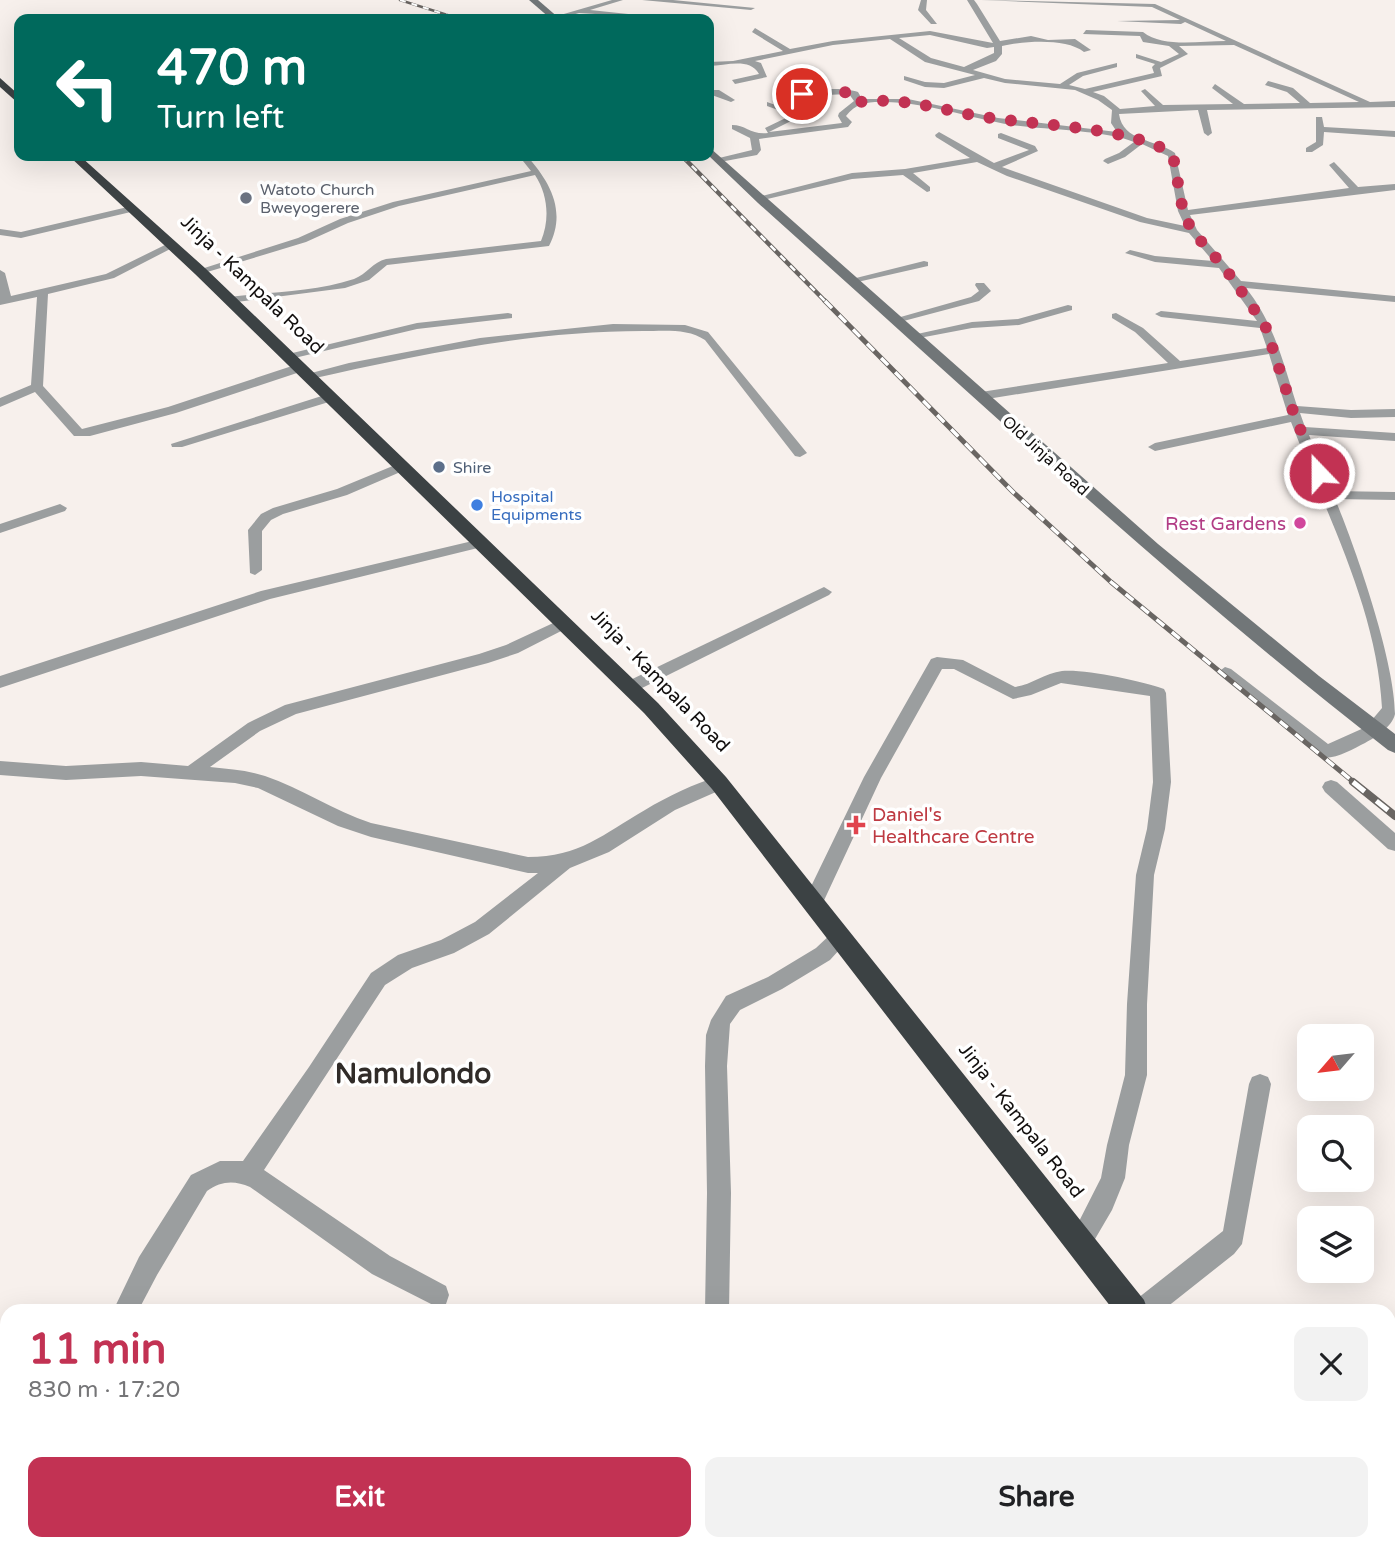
<!DOCTYPE html>
<html lang="en">
<head>
<meta charset="utf-8">
<style>
  :root { --surface:#fff; --page:#f2f2f2; --text:#202124; --muted:#757577; --accent:#c23253 }
  body { margin:0; font-family:"Varela Round",sans-serif; background:var(--page); color:var(--text); height:100vh; display:flex; flex-direction:column; font-size:26px; white-space:nowrap }
  * { box-sizing:border-box; margin:0 }
  p { font-size:23px; color:var(--muted) }
  .icon { flex:none; width:38px; height:38px; fill:none; stroke:currentColor; stroke-width:2; stroke-linecap:round; stroke-linejoin:round }
  .map { position:relative; flex:1; overflow:hidden }
  .sheet { position:absolute; left:0px; top:1304px; width:1396px; height:247px; display:flex; flex-direction:column; background:var(--surface); border-radius:21px 21px 0 0; box-shadow:0 7px 28px #0002 }
  .sheet>* { flex:none }
  .hud { position:absolute; left:14px; top:14px; width:700px; height:147px; border-radius:14px; box-shadow:0 7px 28px #0002; background:#00695c; color:#fff; overflow:hidden }
  .needle { width:46px; rotate:242deg }
  .tools { position:absolute; left:1297px; top:1024px; display:grid; gap:14px }
  .tools a { display:grid; place-items:center; width:77px; height:77px; border-radius:14px; background:var(--surface); box-shadow:0 7px 28px #0002; font-size:35px }
  .pin { position:absolute; display:grid; place-items:center; width:60px; height:60px; color:#fff; margin:-30px; border:4px solid #fff; border-radius:50%; box-shadow:0 2px 7px #0007 }
  .me { position:absolute; width:77px; margin:-38px; rotate:338deg; stroke-linejoin:round; filter:drop-shadow(0 0 5px #0008) }
  .turn { display:flex; align-items:center; gap:24px; height:147px; padding:0 28px; font-size:32px }
  .turn .icon { width:91px; height:91px; stroke-width:2.5 }
  .turn b { display:block; font-size:49px; line-height:60px }
  .round { display:grid; place-items:center; flex:none; width:74px; height:74px; border-radius:14px; background:var(--page) }
  .head { display:flex; align-items:center; justify-content:space-between; height:119px; padding:0 28px }
  h1 { font-size:42px; font-weight:800; line-height:52px; color:var(--accent) }
  .primary-button { display:flex; gap:14px; margin-top:auto; padding:14px 28px }
  .primary-button a { flex:1; height:80px; border-radius:14px; background:var(--accent); color:#fff; font-size:28px; font-weight:800; line-height:80px; text-align:center }
  .primary-button a+a { background:var(--page); color:var(--text) }
  .map>svg:first-child { display:block }
  .lines { fill:none; stroke-linecap:round; stroke-linejoin:round }
  .street { fill:#9b9e9f; fill-rule:evenodd }
  .secondary { fill:#717678; fill-rule:evenodd }
  .highway { fill:#3c4244; fill-rule:evenodd }
  .rail-far3-casing { stroke:#696562; stroke-width:2.5 }
  .rail-far2-casing { stroke:#696562; stroke-width:4.5 }
  .rail-far1-casing { stroke:#696562; stroke-width:5 }
  .rail-casing { stroke:#696562; stroke-width:8 }
  .rail-far3 { stroke:#fff; stroke-width:2; stroke-dasharray:6; stroke-linecap:butt }
  .rail-far2 { stroke:#fff; stroke-width:2.5; stroke-dasharray:7; stroke-linecap:butt }
  .rail-far1 { stroke:#fff; stroke-width:3.5; stroke-dasharray:10; stroke-linecap:butt }
  .rail { stroke:#fff; stroke-width:5; stroke-dasharray:15; stroke-linecap:butt }
  .route { stroke:#c23253; stroke-width:12; stroke-dasharray:0 21.6 }
  .worship-dot { fill:#6b7280; stroke:#fff; stroke-width:2.5 }
  .service-dot { fill:#5c6f8a; stroke:#fff; stroke-width:2.5 }
  .shop-dot { fill:#3f7fe0; stroke:#fff; stroke-width:2.5 }
  .hotel-dot { fill:#d1479c; stroke:#fff; stroke-width:2.5 }
  .health-dot { fill:#e0444e; stroke:#fff; stroke-width:2.5 }
  .labels { text-anchor:middle; stroke-width:7; stroke-linejoin:round; paint-order:stroke }
  .far-worship-label { font-size:16px; fill:#5b616d; stroke:#fff; text-anchor:start }
  .far-street-label { font-size:16px; fill:#120f0e; stroke:#fff }
  .far-service-label { font-size:16px; fill:#4e5e75; stroke:#fff; text-anchor:start }
  .far-shop-label { font-size:16px; fill:#366cbe; stroke:#fff; text-anchor:start }
  .street-label { font-size:19px; fill:#120f0e; stroke:#fff }
  .hotel-label { font-size:19px; fill:#b23c85; stroke:#fff; text-anchor:end }
  .health-label { font-size:19px; fill:#be3a42; stroke:#fff; text-anchor:start }
  .near-quarter-label { font-size:28px; font-weight:bold; fill:#302b28; stroke:#fff }
</style>
</head>
<body>
<div class="map">
<svg width="1395" height="1550" viewBox="0 0 1395 1550">
  <rect width="100%" height="100%" fill="#f7f0ec"/>
  <g class="lines">
    <g class="street">
      <path d="M612 0H623L590 10 676 19 579 13 558 19 550 18Z"/>
      <path d="M642 0H673L755 8 751 10Z"/>
      <path d="M921 0H927L926 10 937 24H931L918 10Z"/>
      <path d="M967 0H974L977 4 1000 41 1031 36 1048 40 1075 39 1091 50 1084 52C1066 38 1025 41 1002 46V54L996 61 973 70 1005 79 1060 84 1077 73 1117 63V67L1083 76 1069 85 1085 89 1154 73 1152 67 1155 64 1136 58V54L1161 62 1179 54 1169 46 1143 42 1140 36 1083 34 1086 30 1143 32C1163 48 1199 41 1226 41L1185 22 1181 24 1117 21 1180 20 1152 7 981 0 1155 4 1370 102 1395 101V107L1207 110 1212 133 1208 136 1204 133 1198 110 1119 114C1123 142 1156 139 1175 153L1188 210 1349 188 1329 165 1334 162 1358 187 1395 184V190L1190 215 1197 230 1241 281 1395 296V302L1246 288C1275 325 1283 362 1297 406L1351 410 1395 409V417L1351 418 1300 413 1305 427 1395 433V441L1309 435 1331 491 1395 492V500L1335 499C1356 549 1395 662 1395 714 1392 727 1376 737 1365 743 1353 749 1333 761 1320 757L1217 673 1225 667 1231 669 1328 744 1366 727 1382 708C1377 608 1326 514 1291 422L1155 451 1148 447 1155 443 1288 415 1269 354 981 400 975 396 981 392 1168 363 1135 332 1112 318V314L1116 313 1143 328 1180 361 1267 348 1260 328 1161 317 1155 314 1161 311 1257 321 1219 268 1155 262 1125 253 1130 250 1155 256 1213 261 1189 233 1140 222 1007 176 977 162 913 173 930 187V191L927 192 903 175 852 179 759 201 754 198 852 173 905 169 970 158 936 137 935 135 939 132 994 163 1029 150 998 138V134L1001 133 1035 146 1038 151 1002 167 1147 218 1185 226 1178 211 1168 156 1142 144 1125 157 1108 164 1103 161 1105 159 1119 153 1134 142C1105 130 1045 130 1012 125 968 118 924 101 880 102 866 102 855 104 846 116L852 122 848 127 759 139 761 150 757 155 720 162 715 159 752 150 750 138 732 129V125C746 125 751 135 768 133L765 128 792 115 767 106V102L803 115 769 132 842 123 838 116 839 113 854 101 849 94 803 96 778 103 774 101C791 91 839 85 858 92L862 99H908L998 118 1117 132 1111 123 1112 110 1098 100 1075 90 1005 83 984 78 944 88 925 87 904 80V76L925 82 944 83 975 75 925 62 890 39 833 45 755 61 761 63 767 77 735 84 732 80 759 74C749 57 726 66 709 66V62L733 61 783 51 752 32 755 28 790 49 833 41 930 31 993 43ZM930 35 987 48 994 47V53L964 67 931 58 899 38ZM1234 45 1359 102 1310 103 1293 88 1268 81 1265 85 1287 92 1300 103 1244 104 1215 84 1212 88 1233 104 1163 105 1145 89 1141 91 1155 106 1120 109 1104 96 1093 92 1162 76 1160 68 1188 54 1179 46Z"/>
      <path d="M709 90H719L735 100 731 102 709 94Z"/>
      <path d="M1316 117H1322L1324 127 1395 131V137L1324 132 1323 145 1312 152H1306V148L1316 142Z"/>
      <path d="M519 156H527C550 182 567 211 549 246L387 265 369 280 345 288 229 303 223 300 229 297C270 292 314 292 354 279 367 274 373 262 386 259L541 241C550 219 548 195 535 175L399 206 348 223 306 242 204 273 195 271 298 238 340 219 393 202 531 171Z"/>
      <path d="M132 206 137 209 135 211 21 238 0 235V229L21 232Z"/>
      <path d="M167 244 176 246 114 278 48 294 43 386 82 429 168 407 295 365H303V371L176 413 90 436H74L35 392 0 407V398L31 385 37 297 0 305V270L5 273 11 296 106 274Z"/>
      <path d="M924 261 928 262V266L853 283 848 280Z"/>
      <path d="M976 283H984L991 291 979 301 896 323 890 320 971 297 979 291 975 285Z"/>
      <path d="M1068 305 1072 306V310L1019 325 972 328 914 339 908 336 972 322 1018 319Z"/>
      <path d="M508 313 512 314V318L417 329 286 360 280 356 417 323Z"/>
      <path d="M613 324 685 325 708 332 807 453 800 457 795 456 705 340C688 328 663 331 643 331 529 331 417 355 306 380L300 376 349 363 480 338Z"/>
      <path d="M328 394 334 398 332 401 182 447H172L171 444Z"/>
      <path d="M400 463 405 464V470L347 495 283 514 271 520 262 531V570L255 575 250 573 248 530 261 514 273 508 337 489Z"/>
      <path d="M60 504 67 508 65 511 0 533V524Z"/>
      <path d="M481 539 488 543 486 546 270 599 0 688V676L261 591Z"/>
      <path d="M824 587 832 592 829 595 636 691 630 693 622 687 624 683Z"/>
      <path d="M564 618 572 623 569 627 518 653 488 663 296 714 260 731 210 767C229 769 247 770 265 776 301 788 334 811 371 823L528 857C580 857 603 834 645 810 668 796 694 784 719 776L725 778 728 783 725 788 675 810 609 852 570 868 489 934 454 953 412 968 385 985 264 1170 390 1256 446 1286 449 1295 446 1304 437 1307 372 1274 250 1187C234 1180 221 1181 207 1191L157 1275 138 1311H113L139 1257 191 1175 220 1161H243L309 1067 371 973 398 955 441 940 475 922 538 873H528L371 837 338 826 258 788 235 783 141 776 66 780 0 775V761L66 766 141 762 188 766 248 723 285 705 479 654 506 645Z"/>
      <path d="M937 657 963 660 1015 687C1031 685 1045 673 1062 671 1086 669 1141 681 1164 689L1166 693 1171 782 1165 829 1154 875 1147 1004V1075L1129 1145 1125 1178 1112 1210 1088 1251 1080 1255 1072 1251 1068 1243 1101 1178 1107 1145 1125 1075 1127 1004 1136 875 1147 829 1153 782 1150 696 1061 683 1031 695 1013 699 954 669H942L881 778 820 909 813 911 806 909 803 903 864 777 931 659Z"/>
      <path d="M1331 780 1337 782 1395 833V851L1388 849 1325 792 1322 787 1325 782Z"/>
      <path d="M840 929 847 932 850 938 830 960 782 989 740 1010 730 1024 727 1066 731 1193 729 1311H705L707 1193 705 1066 706 1035 711 1020 726 996 768 977 816 948 833 932Z"/>
      <path d="M1260 1074 1268 1077 1271 1084 1242 1244 1234 1254 1162 1311H1130L1133 1302 1223 1231 1249 1084 1252 1077Z"/>
      <path d="M10 1544H38L36 1550H7Z"/>
      <rect x="680" y="1544" width="28" height="6"/>
      <rect x="822" y="1544" width="28" height="6"/>
    </g>
    <g class="secondary">
      <path d="M529 0H538L560 19H551Z"/>
      <path d="M709 147 1158 544 1319 676 1395 734V753L1388 750C1168 579 966 389 758 203L709 156Z"/>
    </g>
    <g class="highway">
      <path d="M0 78 19 95V104L0 87Z"/>
      <path d="M69 156H80L205 268 658 703 726 777 1144 1300 1148 1311H1114L712 789 644 713 195 274Z"/>
      <path d="M1298 1544H1335L1338 1550H1301Z"/>
    </g>
    <defs>
      <path id="rail-far3" d="M400 0 460 19"/>
      <path id="rail-far2" d="M682 156 826 302"/>
      <path id="rail-far1" d="M825 301 1013 492 1111 582 1356 784"/>
      <path id="rail" d="M1353 782 1395 816"/>
    </defs>
    <use href="#rail-far3" class="rail-far3-casing"/>
    <use href="#rail-far2" class="rail-far2-casing"/>
    <use href="#rail-far1" class="rail-far1-casing"/>
    <use href="#rail" class="rail-casing"/>
    <use href="#rail-far3" class="rail-far3"/>
    <use href="#rail-far2" class="rail-far2"/>
    <use href="#rail-far1" class="rail-far1"/>
    <use href="#rail" class="rail"/>
  </g>
  <g class="lines">
    <path class="route" d="M802 94 850 92 855 94 859 102C906 96 946 112 991 118 1039 125 1128 128 1168 151L1174 161 1183 211 1192 231 1225 268 1265 325 1295 417 1319 473"/>
  </g>
  <circle class="worship-dot" cx="246" cy="198" r="7"/>
  <circle class="service-dot" cx="439" cy="467" r="7"/>
  <circle class="shop-dot" cx="477" cy="505" r="7"/>
  <circle class="hotel-dot" cx="1300" cy="523" r="7"/>
  <path class="health-dot" d="M852.5 814.5h7v7h7v7h-7v7h-7v-7h-7v-7h7z"/>
  <g class="labels">
    <g class="far-worship-label">
      <text x="260" y="195">Watoto Church<tspan x="260" dy="18">Bweyogerere</tspan></text>
    </g>
    <g class="far-street-label">
      <text transform="translate(1046 455) rotate(42)" y="6">Old Jinja Road</text>
    </g>
    <g class="far-service-label">
      <text x="453" y="473">Shire</text>
    </g>
    <g class="far-shop-label">
      <text x="491" y="502">Hospital<tspan x="491" dy="18">Equipments</tspan></text>
    </g>
    <g class="street-label">
      <text transform="translate(253 284) rotate(44)" y="7">Jinja - Kampala Road</text>
      <text transform="translate(661 680) rotate(46)" y="7">Jinja - Kampala Road</text>
      <text transform="translate(1022 1120) rotate(52)" y="7">Jinja - Kampala Road</text>
    </g>
    <g class="hotel-label">
      <text x="1286" y="530">Rest Gardens</text>
    </g>
    <g class="health-label">
      <text x="872" y="821">Daniel's<tspan x="872" dy="22">Healthcare Centre</tspan></text>
    </g>
    <g class="near-quarter-label">
      <text x="413" y="1083">Namulondo</text>
    </g>
  </g>
</svg>
<div class="tools">
<a><svg class="needle" viewBox="-14 -14 28 28"><path d="M0-13l5 13h-10z" fill="#e53935"/><path d="M0 13l5-13h-10z" fill="#757577"/></svg></a>
<a><svg class="icon" aria-label="search" viewBox="0 0 24 24"><circle cx="10" cy="10" r="6"/><path d="M15 15l6 6"/></svg></a>
<a><svg class="icon" aria-label="layers" viewBox="0 0 24 24"><path d="M12 4l9 5-9 5-9-5zM3 14l9 5 9-5"/></svg></a>
</div>
<div class="pin" style="left:802px;top:94px;background:#d93025"><svg class="icon" aria-label="arrive" viewBox="0 0 24 24"><path d="M6 21V4h12l-3 4 3 4H6"/></svg></div>
<svg class="me" style="left:1319px;top:473px" viewBox="-20 -20 40 40"><circle r="17" fill="#c23253" stroke="#fff" stroke-width="3"/><path d="M0-11L8 9 0 5-8 9z" fill="#fff"/></svg>
<div class="hud">
<div class="turn"><svg class="icon" aria-label="left" viewBox="0 0 24 24"><path d="M17 20v-9H6M10 6l-5 5 5 5"/></svg><div><b>470 m</b>Turn left</div></div>
</div>
<section class="sheet">
<div class="head"><div><h1>11 min</h1><p>830 m · 17:20</p></div><a class="round"><svg class="icon" aria-label="close" viewBox="0 0 24 24"><path d="M6 6l12 12M18 6L6 18"/></svg></a></div>
<div class="primary-button"><a>Exit</a><a>Share</a></div>
</section>
</div>
</body>
</html>
